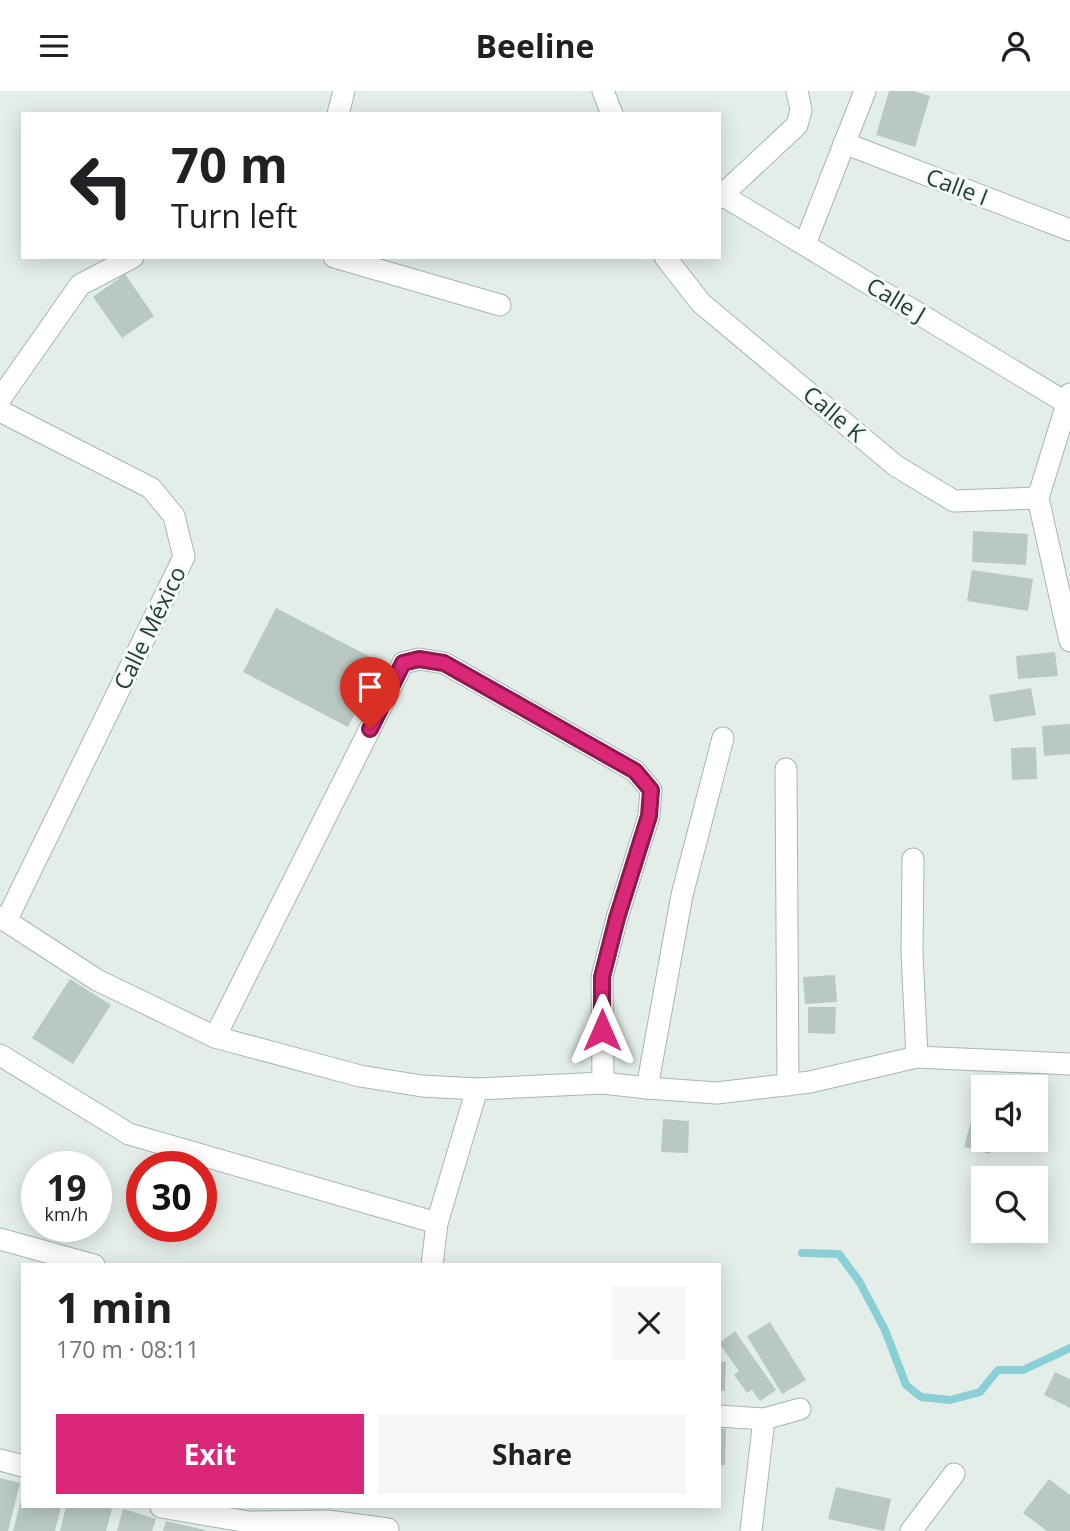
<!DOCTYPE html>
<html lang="en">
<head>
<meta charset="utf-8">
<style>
  :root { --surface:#fff; --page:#f6f6f6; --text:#202124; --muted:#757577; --accent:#db2777 }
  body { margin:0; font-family:"Open Sans",sans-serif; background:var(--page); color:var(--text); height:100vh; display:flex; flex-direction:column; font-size:26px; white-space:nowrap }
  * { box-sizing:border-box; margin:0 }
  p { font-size:23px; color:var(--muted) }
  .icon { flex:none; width:38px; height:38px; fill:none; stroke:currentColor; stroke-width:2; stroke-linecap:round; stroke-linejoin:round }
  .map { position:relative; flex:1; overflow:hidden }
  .details { position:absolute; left:21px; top:1172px; width:700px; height:245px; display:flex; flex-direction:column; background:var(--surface); border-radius:0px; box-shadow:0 4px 18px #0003 }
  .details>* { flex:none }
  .guide { position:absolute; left:21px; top:21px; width:700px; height:147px; border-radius:0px; box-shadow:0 4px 18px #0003; background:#fff; color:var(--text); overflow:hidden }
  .fabs { position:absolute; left:971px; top:984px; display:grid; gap:14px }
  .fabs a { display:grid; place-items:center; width:77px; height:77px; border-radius:0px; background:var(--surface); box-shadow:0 4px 18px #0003; font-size:35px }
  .speed { position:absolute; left:21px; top:1060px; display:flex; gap:14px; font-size:35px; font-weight:700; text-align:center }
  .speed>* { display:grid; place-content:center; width:91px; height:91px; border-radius:50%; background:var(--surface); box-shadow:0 4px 18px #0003; line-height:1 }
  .speed small { font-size:18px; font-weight:400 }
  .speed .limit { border:10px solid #d22; background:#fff; color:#111 }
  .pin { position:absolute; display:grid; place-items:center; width:60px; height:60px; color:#fff; margin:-72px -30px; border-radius:50% 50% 50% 0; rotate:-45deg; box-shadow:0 0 7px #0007 }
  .pin .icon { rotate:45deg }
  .me { position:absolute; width:77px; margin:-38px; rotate:0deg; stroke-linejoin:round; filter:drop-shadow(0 0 5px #0008) }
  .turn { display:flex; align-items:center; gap:24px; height:147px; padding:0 35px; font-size:32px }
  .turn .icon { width:91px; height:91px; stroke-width:2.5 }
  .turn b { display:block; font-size:49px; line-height:60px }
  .round { display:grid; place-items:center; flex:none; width:74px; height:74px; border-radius:0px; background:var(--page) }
  .headline { display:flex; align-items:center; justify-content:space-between; height:119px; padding:0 35px }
  h1 { font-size:42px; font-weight:700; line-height:52px }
  .primary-button { display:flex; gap:14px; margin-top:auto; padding:14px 35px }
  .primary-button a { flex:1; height:80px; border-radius:0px; background:var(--accent); color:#fff; font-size:28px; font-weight:700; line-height:80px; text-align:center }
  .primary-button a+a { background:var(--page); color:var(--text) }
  header { display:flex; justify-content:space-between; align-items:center; height:91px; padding:0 35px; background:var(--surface); font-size:32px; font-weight:700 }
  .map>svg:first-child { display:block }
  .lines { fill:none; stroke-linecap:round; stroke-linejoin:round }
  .stream { stroke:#8acfd5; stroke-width:8 }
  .building { fill:#b9c9c1 }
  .minor-casing { stroke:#a6b7b0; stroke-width:23 }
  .minor { stroke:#fff; stroke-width:21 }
  .route-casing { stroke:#8e194d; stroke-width:18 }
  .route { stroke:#db2777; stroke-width:12 }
  .labels { text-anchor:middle; stroke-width:6; stroke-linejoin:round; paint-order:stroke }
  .street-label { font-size:23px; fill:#224136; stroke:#f5faf7 }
</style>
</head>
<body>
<header><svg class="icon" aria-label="menu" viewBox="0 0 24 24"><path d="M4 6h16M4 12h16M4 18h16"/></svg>Beeline<svg class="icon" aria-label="person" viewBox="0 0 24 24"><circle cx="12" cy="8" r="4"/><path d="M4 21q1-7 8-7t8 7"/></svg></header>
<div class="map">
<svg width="1070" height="1440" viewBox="0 0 1070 1440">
  <rect width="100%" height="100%" fill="#e4eee9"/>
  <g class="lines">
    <path class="stream" d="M802 1162 839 1163 859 1190 885 1239 906 1294 921 1306 950 1309 980 1301 998 1279H1023L1070 1257"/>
  </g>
  <g class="building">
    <path d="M889 0H913L930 5 915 56 876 44Z"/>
    <path d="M125 183 154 225 122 247 93 206Z"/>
    <path d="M973 440 1028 443 1026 474 972 471Z"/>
    <path d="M972 479 1033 488 1028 520 967 510Z"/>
    <path d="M276 517 382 572 348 636 243 581Z"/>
    <path d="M1055 561 1058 585 1018 588 1016 565Z"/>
    <path d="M1031 597 1036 624 994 631 989 604Z"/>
    <path d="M1070 633V663L1044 665 1042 635Z"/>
    <path d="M1036 656 1037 688 1012 689 1011 657Z"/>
    <path d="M835 884 837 911 805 913 803 886Z"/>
    <path d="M70 888 111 914 73 973 32 947Z"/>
    <path d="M808 916H836L835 943 808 942Z"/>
    <path d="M975 1015 984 1017V1048H994L990 1063 964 1056Z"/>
    <path d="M663 1028 689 1030 688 1062 661 1061Z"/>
    <path d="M770 1231 806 1289 782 1303 747 1245Z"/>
    <path d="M735 1240 776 1299 760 1310 752 1299 747 1302 734 1284 739 1280 719 1252Z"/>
    <path d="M719 1270 726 1271 725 1300H719Z"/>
    <path d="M1055 1281 1070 1288V1317L1044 1304Z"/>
    <path d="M719 1337 726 1338 725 1374H719Z"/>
    <path d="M0 1387 20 1392 8 1440H0Z"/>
    <path d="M1049 1388 1070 1404V1440H1047L1023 1422Z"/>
    <path d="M836 1396 891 1408 884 1440 828 1428Z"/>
    <path d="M22 1405 23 1416H61L55 1440H13Z"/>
    <path d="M66 1416H106L112 1418 106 1440H60Z"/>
    <path d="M123 1418 156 1428 152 1440H117Z"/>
    <path d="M166 1430 205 1439V1440H163Z"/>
  </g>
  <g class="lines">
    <defs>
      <g id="minor">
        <path d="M603 0 612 23"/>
        <path d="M338 23 344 0"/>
        <path d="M844 52 1070 139"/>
        <path d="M722 104 1070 314"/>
        <path d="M719 107 797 34 801 19 797 0"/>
        <path d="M805 153 865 0"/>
        <path d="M334 166 500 214"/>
        <path d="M665 166 701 212 896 375 954 410 1038 407"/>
        <path d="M1070 303 1038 407 1070 550"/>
        <path d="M0 308 80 194 133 166"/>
        <path d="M0 320 151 397 174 425 184 466 6 830"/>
        <path d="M786 678 788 994"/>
        <path d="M913 768 912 862 917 966"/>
        <path d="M0 826 97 889 215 946 360 985 422 995 477 998 603 992 647 997 717 1002 810 991 917 966 1070 973"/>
        <path d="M215 946 403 572 419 568 444 572 635 680 651 699 649 725 617 827 602 886 603 992"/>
        <path d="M0 964 129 1043 437 1132"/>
        <path d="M647 997 682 804 723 647"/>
        <path d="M0 1148 94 1174"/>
        <path d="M432 1174 437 1132 477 998"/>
        <path d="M719 1325 764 1328 800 1318"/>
        <path d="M0 1369 23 1375"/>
        <path d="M161 1416 249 1431 328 1430 388 1438 387 1440"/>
        <path d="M751 1440 764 1328"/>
        <path d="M911 1440 954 1383"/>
      </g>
    </defs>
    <use href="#minor" class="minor-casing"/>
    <use href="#minor" class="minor"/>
  </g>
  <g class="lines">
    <defs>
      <path id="route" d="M370 638 403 572 419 568 444 572 635 680 651 699 649 725 617 827 602 886V939"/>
    </defs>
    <use href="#route" class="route-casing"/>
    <use href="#route" class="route"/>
  </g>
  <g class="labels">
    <g class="street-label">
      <text transform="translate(957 96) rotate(21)" y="8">Calle I</text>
      <text transform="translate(896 209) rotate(31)" y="8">Calle J</text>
      <text transform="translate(834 323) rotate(40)" y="8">Calle K</text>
      <text transform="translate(150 537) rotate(-64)" y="8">Calle México</text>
    </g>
  </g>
</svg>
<div class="fabs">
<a><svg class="icon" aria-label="sound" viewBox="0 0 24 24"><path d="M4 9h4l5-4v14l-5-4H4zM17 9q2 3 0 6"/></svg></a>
<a><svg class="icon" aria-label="search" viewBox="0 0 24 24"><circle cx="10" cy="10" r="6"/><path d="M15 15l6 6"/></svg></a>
</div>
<div class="speed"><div>19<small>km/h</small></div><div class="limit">30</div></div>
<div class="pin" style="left:370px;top:638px;background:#d93025"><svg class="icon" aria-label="arrive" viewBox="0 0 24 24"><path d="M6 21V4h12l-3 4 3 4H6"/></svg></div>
<svg class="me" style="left:602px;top:939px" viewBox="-20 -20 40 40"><path d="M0-17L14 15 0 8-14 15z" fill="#db2777" stroke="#fff" stroke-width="4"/></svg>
<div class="guide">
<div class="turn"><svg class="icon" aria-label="left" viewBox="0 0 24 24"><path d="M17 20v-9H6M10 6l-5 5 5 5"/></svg><div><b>70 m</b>Turn left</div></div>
</div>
<section class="details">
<div class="headline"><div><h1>1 min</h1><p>170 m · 08:11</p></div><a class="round"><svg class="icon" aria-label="close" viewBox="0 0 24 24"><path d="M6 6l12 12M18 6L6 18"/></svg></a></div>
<div class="primary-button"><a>Exit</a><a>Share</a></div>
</section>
</div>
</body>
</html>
